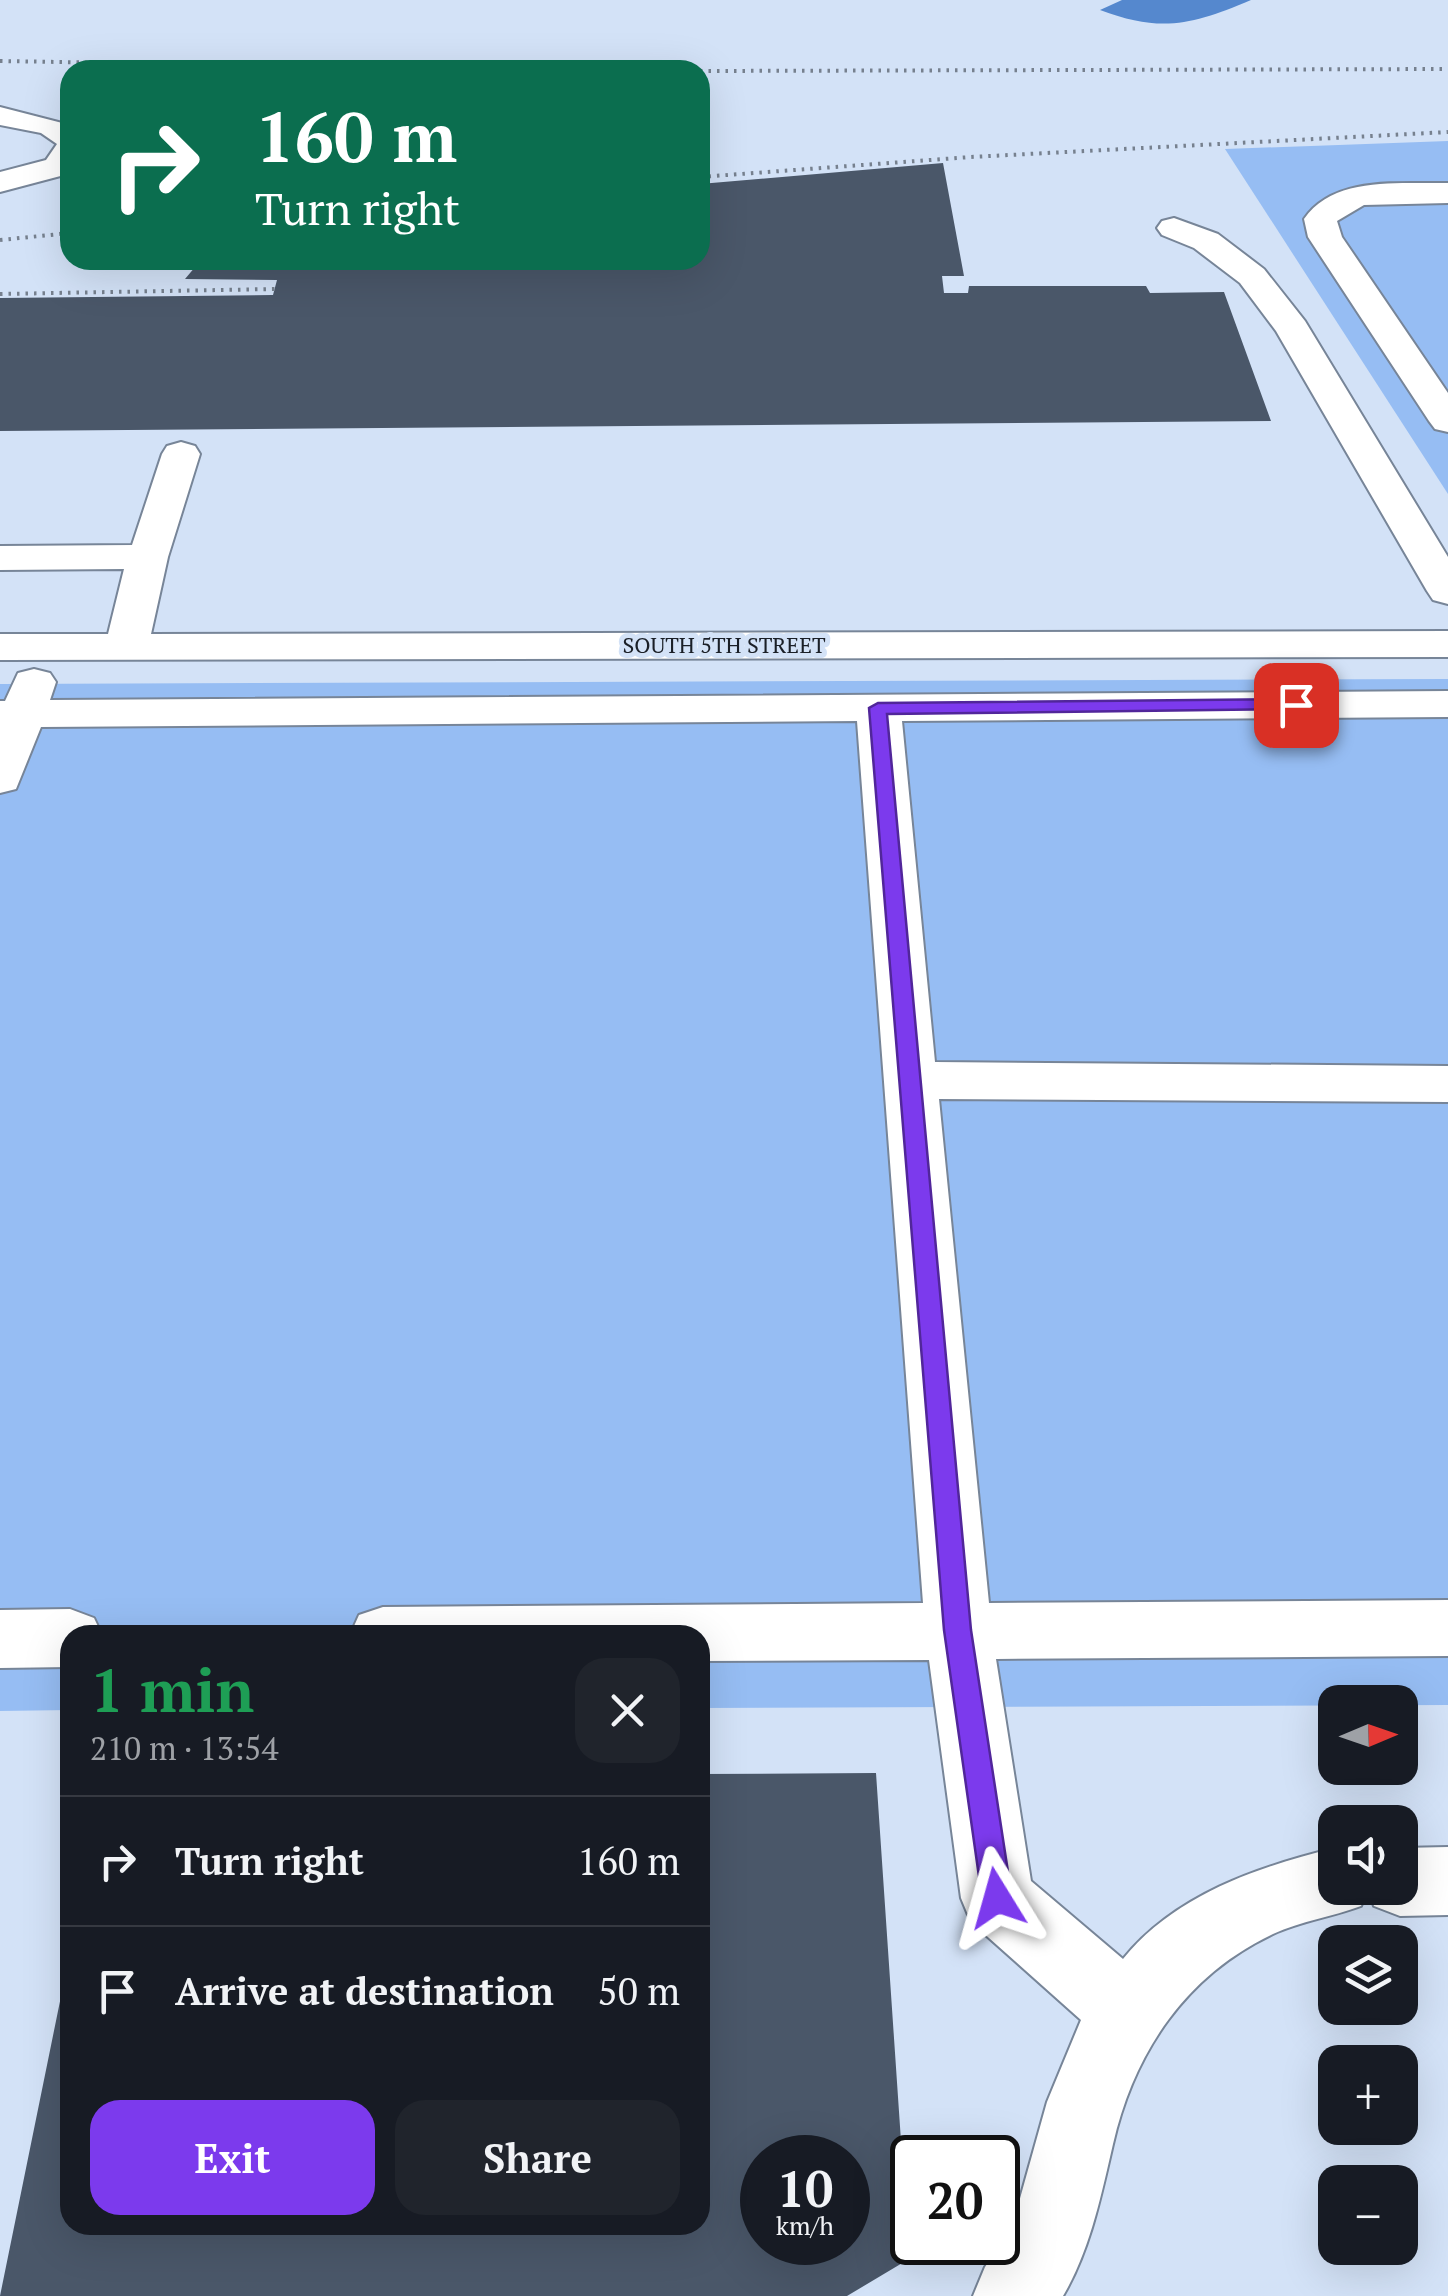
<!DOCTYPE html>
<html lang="en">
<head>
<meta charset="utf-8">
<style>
  :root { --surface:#171b24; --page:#20242c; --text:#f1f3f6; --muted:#9ea1a6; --line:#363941; --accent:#7c3aed }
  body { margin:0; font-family:"PT Serif",serif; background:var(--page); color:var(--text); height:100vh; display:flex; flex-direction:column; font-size:38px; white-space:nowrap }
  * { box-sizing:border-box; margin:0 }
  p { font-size:32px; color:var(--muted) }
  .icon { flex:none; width:55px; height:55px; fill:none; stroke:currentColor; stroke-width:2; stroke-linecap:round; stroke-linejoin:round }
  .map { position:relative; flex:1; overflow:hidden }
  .drawer { position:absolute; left:60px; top:1625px; width:650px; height:610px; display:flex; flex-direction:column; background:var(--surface); border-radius:30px; box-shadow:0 10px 40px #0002 }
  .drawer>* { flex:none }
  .top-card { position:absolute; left:60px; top:60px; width:650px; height:210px; border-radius:30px; box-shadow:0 10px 40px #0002; background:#0b6e4f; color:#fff; overflow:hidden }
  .needle { width:65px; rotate:88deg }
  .tools { position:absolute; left:1318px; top:1685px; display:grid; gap:20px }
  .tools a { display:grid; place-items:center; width:100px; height:100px; border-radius:20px; background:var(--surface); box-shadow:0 10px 40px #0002; font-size:50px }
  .speed { position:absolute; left:740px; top:2135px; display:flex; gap:20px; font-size:50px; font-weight:700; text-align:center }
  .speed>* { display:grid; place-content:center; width:130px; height:130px; border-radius:50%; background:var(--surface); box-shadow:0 10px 40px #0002; line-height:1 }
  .speed small { font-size:25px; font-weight:400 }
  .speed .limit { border:5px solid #111; border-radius:15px; background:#fff; color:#111 }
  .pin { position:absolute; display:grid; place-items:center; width:85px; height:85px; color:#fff; margin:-42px; border-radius:20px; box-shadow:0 5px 15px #0006 }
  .me { position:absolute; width:110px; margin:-55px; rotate:352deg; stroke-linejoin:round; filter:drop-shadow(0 0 8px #0008) }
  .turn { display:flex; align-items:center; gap:35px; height:210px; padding:0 30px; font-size:45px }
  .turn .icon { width:130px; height:130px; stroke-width:2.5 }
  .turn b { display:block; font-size:70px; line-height:85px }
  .round { display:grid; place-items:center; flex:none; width:105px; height:105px; border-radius:30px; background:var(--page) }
  .headline { display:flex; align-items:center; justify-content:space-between; height:170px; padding:0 30px }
  h1 { font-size:60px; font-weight:700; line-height:75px; color:#1e9e55 }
  .cta { display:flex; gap:20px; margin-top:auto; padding:20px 30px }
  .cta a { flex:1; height:115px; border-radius:30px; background:var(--accent); color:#fff; font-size:40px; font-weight:700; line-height:115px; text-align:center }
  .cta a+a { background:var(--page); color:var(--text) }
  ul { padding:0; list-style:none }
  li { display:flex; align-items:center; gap:30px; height:130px; padding:0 30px; border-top:2px solid var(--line) }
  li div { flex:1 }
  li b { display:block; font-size:38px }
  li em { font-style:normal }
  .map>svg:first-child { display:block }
  .green { fill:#96bdf3 }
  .water { fill:#5588ce }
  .building { fill:#4a5769; fill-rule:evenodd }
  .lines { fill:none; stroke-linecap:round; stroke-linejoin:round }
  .minor-casing { stroke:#778598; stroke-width:4 }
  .minor { fill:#fff; fill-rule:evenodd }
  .rail { stroke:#76808e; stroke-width:4; stroke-dasharray:2.5 6; stroke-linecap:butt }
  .route { fill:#7c3aed; stroke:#51269a; stroke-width:2.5 }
  .labels { text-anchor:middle; stroke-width:10; stroke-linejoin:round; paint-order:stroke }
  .far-street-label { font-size:22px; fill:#1a1f27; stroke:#d3e2f7 }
</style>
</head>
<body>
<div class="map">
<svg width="1448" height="2296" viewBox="0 0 1448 2296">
  <rect width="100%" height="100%" fill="#d3e2f7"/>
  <g class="green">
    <path d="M1448 141V494L1225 149Z"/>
    <path d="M1448 679V1705L700 1708V1635H70V1710L0 1711V684Z"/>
  </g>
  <path class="water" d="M1122 0H1251C1192 25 1161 33 1100 10Z"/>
  <g class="building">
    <path d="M943 163 964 276H942L944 293H968L969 286H1146L1150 293 1224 292 1271 421 0 431V298L273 295 277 280 185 279 201 260H700V184Z"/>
    <path d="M876 1773 909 2259 847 2296H0L68 1962 70 2225H700V1774ZM762 2158H848V2242H762Z"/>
  </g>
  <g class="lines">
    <defs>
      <g id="minor">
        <path d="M0 107 70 125 68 174 0 192V172L46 160 57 144 41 133 0 125Z"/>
        <path d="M1433 183H1448V203L1364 205 1337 221 1342 237 1448 393V432L1435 429 1429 421 1308 237 1304 219C1331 179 1389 183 1433 183Z"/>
        <path d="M1174 218 1218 234 1264 269 1305 321 1448 557V604L1433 600 1427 591 1276 331 1240 283 1194 248 1162 235 1157 228 1162 221Z"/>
        <path d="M181 442 195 446 200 454 168 557 151 634 1448 631V657L0 660V634H108L124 569 0 570V546L132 545 162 454 167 446Z"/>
        <path d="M34 669 50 673 56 682 50 700 1448 691V717L902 721 935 1062 1448 1066V1102L939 1099 989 1603 1448 1600V1656L996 1659 1031 1881 1123 1959C1175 1895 1257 1867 1335 1848V1888H1400V1848L1448 1847V1915L1400 1916 1374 1906 1368 1890 1361 1906C1332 1917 1301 1921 1273 1934 1186 1975 1134 2052 1113 2144 1101 2196 1090 2250 1063 2296H973L985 2267 1012 2227 1047 2102 1081 2020 971 1922 961 1898 929 1660 700 1661V1635H350L359 1615 383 1607 923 1603 857 721 41 727 16 789 0 793V701H5L18 673Z"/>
        <path d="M70 1609 94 1618 102 1635H70V1667L0 1668V1610Z"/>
      </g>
    </defs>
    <use href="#minor" class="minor-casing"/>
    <use href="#minor" class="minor"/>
    <g class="rail">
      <path d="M0 61 541 70"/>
      <path d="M700 71 1448 69"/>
      <path d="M700 177 971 157 1448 132"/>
      <path d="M0 240 70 233"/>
      <path d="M0 294 275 289"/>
    </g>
  </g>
  <path class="route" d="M1296 699 1305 705 1303 709 887 714 971 1630 1012 1898 1008 1908 997 1912 986 1908 982 1898 944 1630 869 708 878 703Z"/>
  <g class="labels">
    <g class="far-street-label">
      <text x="724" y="653">SOUTH 5TH STREET</text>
    </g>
  </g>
</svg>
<div class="tools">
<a><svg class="needle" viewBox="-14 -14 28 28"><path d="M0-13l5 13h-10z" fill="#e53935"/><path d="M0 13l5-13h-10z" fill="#9ea1a6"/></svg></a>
<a><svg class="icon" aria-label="sound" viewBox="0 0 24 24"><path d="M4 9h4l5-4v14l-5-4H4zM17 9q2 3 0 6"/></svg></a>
<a><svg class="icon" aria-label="layers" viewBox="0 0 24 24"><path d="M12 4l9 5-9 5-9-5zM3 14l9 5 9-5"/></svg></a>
<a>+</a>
<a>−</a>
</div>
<div class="speed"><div>10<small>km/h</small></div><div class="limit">20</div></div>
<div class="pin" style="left:1296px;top:705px;background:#d93025"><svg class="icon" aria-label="arrive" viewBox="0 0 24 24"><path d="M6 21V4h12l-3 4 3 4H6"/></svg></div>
<svg class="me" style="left:997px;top:1898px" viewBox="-20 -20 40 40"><path d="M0-17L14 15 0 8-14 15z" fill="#7c3aed" stroke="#fff" stroke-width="4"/></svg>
<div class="top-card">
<div class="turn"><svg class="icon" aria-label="right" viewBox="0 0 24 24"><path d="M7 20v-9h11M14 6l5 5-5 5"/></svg><div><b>160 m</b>Turn right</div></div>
</div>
<section class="drawer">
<div class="headline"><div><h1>1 min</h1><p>210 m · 13:54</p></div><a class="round"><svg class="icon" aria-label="close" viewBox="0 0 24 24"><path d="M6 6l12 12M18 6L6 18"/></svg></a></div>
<ul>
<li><svg class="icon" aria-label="right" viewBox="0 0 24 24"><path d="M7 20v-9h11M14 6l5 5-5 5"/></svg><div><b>Turn right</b></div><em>160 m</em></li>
<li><svg class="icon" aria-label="arrive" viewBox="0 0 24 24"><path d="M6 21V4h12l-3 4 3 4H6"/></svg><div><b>Arrive at destination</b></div><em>50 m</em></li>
</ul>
<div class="cta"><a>Exit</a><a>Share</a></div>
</section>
</div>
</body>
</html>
